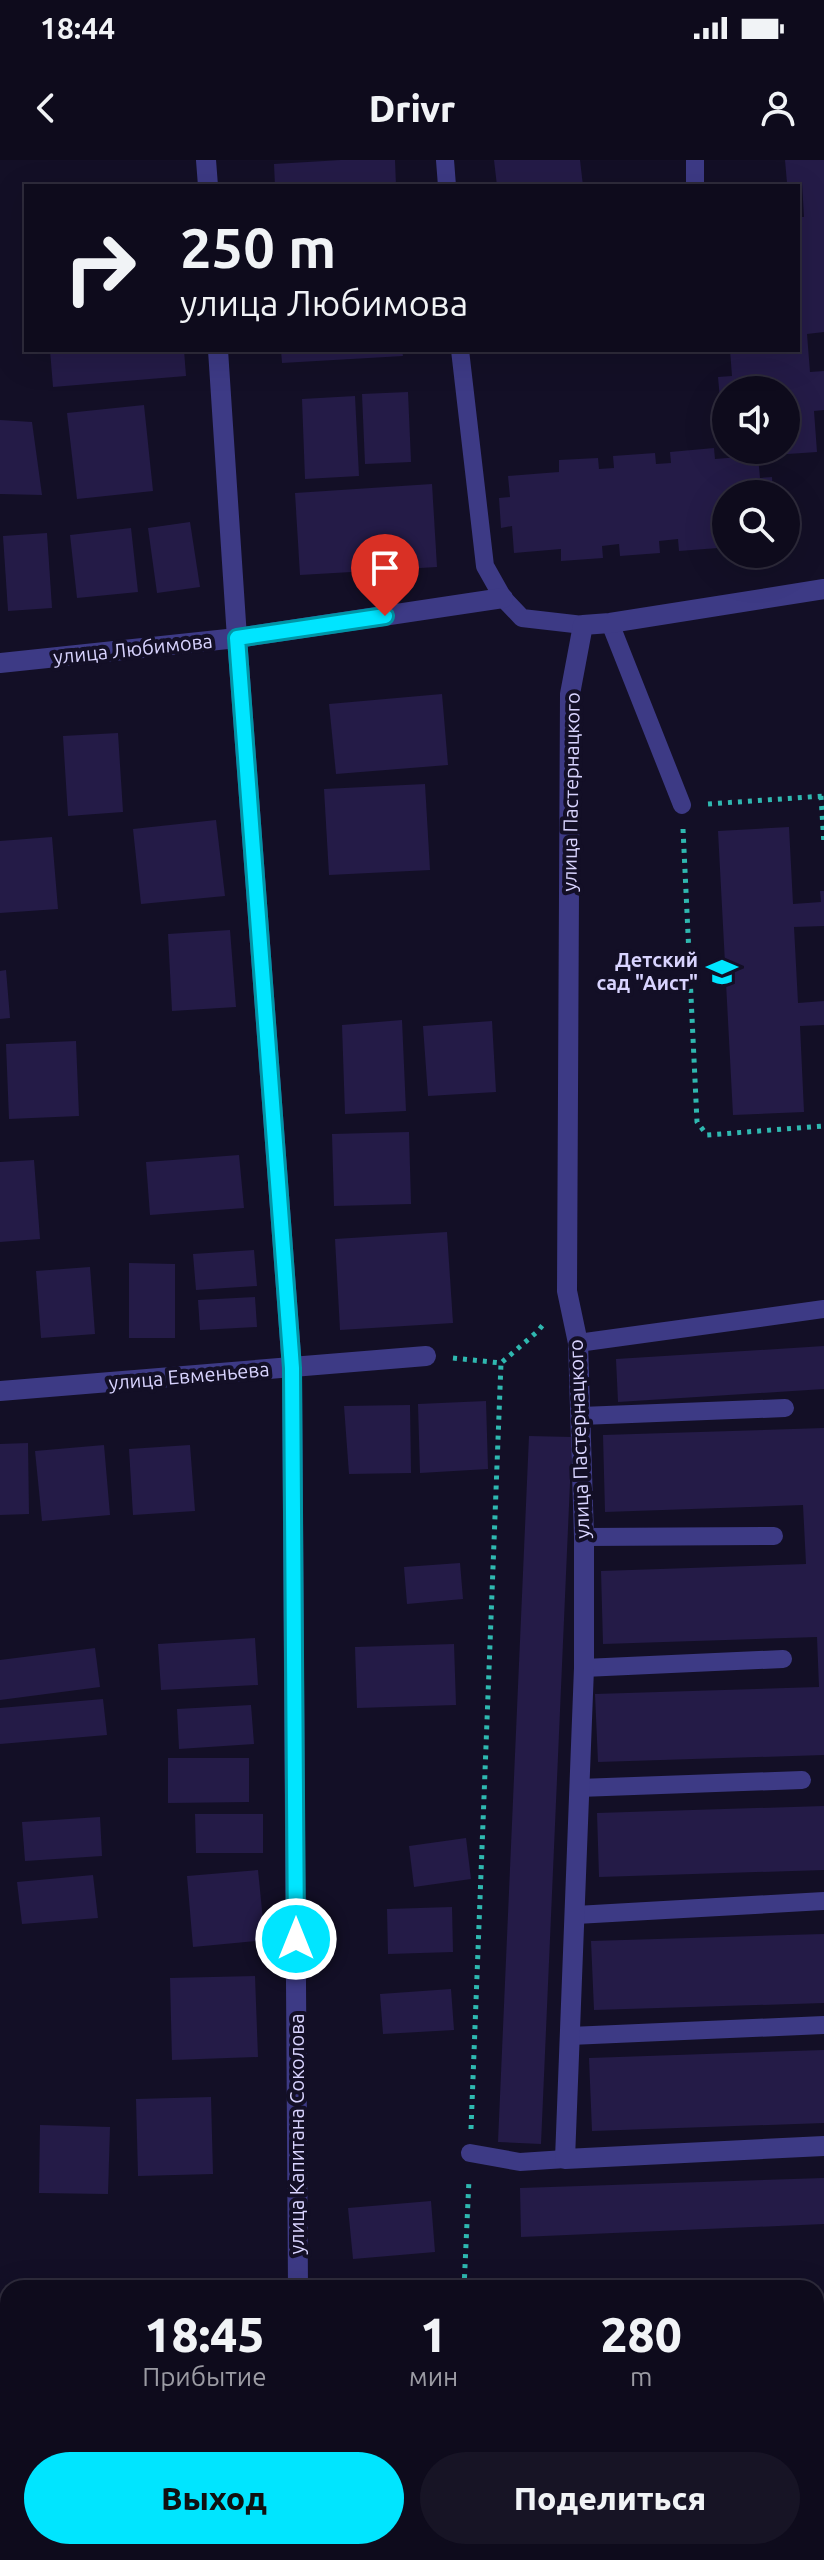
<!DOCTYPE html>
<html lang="ru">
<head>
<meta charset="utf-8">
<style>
  :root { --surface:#0e0b1c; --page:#171425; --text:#f1f3f6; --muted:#9b9ba3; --line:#2e2b3b; --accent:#00e5ff }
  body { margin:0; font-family:Ubuntu,sans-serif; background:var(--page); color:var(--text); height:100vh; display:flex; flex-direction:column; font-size:30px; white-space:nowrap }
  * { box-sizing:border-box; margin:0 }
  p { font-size:26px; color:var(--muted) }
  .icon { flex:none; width:44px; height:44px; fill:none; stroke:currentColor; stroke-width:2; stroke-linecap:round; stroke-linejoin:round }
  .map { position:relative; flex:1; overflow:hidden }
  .side { position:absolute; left:0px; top:2120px; width:824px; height:280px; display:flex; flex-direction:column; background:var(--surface); border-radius:24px 24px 0 0; box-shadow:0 8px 32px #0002,0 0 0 2px var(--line) }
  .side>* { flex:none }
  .banner { position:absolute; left:24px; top:24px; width:776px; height:168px; border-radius:0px; box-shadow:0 8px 32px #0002,0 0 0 2px var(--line); background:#0e0b1c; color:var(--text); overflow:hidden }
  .controls { position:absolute; left:712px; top:216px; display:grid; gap:16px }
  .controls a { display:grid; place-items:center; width:88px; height:88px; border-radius:50%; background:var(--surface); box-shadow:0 8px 32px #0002,0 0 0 2px var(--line); font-size:40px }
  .pin { position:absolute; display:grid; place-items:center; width:68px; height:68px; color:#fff; margin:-82px -34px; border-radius:50% 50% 50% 0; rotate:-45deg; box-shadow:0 0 8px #0007 }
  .pin .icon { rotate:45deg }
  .me { position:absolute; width:88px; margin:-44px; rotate:0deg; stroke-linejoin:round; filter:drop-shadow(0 0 6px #0008) }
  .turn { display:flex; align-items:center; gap:28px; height:168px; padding:0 24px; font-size:36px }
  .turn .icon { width:104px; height:104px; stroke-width:2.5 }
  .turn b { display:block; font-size:56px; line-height:68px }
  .eta { display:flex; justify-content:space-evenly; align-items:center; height:136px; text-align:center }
  .eta b { font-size:48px; font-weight:800; line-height:56px }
  .action { display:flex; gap:16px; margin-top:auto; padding:16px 24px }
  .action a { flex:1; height:92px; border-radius:48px; background:var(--accent); color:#111; font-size:32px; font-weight:800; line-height:92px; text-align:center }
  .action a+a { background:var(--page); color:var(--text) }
  .status { display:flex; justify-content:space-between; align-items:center; height:56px; padding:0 40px; background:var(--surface); direction:ltr }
  .status svg { height:22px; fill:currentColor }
  header { display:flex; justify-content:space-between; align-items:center; height:104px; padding:0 24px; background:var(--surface); font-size:36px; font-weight:800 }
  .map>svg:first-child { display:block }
  .building { fill:#241b47 }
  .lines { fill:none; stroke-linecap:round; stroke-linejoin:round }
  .path { stroke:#2fb8b0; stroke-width:5; stroke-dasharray:4 6; stroke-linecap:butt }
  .lane { stroke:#3d3a85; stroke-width:18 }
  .street { stroke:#3d3a85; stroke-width:20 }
  .route-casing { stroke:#0095a6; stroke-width:20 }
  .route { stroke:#00e5ff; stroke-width:14 }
  .labels { text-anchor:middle; stroke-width:8; stroke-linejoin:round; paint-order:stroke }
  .street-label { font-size:20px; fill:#d9d4ff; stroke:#130f26 }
  .poi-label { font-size:20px; font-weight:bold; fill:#d9d4ff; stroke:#130f26; text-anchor:end }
</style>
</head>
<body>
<div class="status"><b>18:44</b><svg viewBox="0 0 49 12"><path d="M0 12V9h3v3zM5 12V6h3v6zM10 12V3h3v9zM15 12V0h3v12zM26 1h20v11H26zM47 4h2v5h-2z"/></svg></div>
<header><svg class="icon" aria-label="back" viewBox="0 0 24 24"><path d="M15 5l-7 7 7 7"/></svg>Drivr<svg class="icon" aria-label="person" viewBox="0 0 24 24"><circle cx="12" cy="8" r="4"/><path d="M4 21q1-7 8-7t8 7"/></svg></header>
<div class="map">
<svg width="824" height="2400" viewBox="0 0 824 2400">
  <rect width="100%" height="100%" fill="#130f26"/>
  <g class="building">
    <path d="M341 0H395L396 26H275L274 4Z"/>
    <path d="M494 0H580L583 26H497Z"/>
    <path d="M785 0H824V172L807 174 810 212 824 211V250L814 251 817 292 758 296 760 318 772 317 773 334H726V375L717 376 718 388 679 391 678 379 659 381 660 393 620 396 619 384 602 386 603 398 561 401V389L514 393 512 366 501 368 499 338 510 337 508 316 559 312V300L598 298 599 309 614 308 613 296 655 293 656 304 671 303 670 292 714 288 715 299 739 297V290H786V230H726V261H722L718 217 732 216 730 190H798V57H804L802 22 787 23Z"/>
    <path d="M50 190H184L186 216 53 227Z"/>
    <path d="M281 190H402L403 196 282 203Z"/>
    <path d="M408 232 411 302 365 304 362 234Z"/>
    <path d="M355 236 359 316 305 319 302 239Z"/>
    <path d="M144 245 153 331 77 339 67 253Z"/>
    <path d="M0 260 32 262 42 335 0 334Z"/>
    <path d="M432 324 437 407 300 415 295 333Z"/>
    <path d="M190 362 200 427 157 433 148 368Z"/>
    <path d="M131 368 138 432 77 438 70 375Z"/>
    <path d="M47 373 52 448 8 451 3 376Z"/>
    <path d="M442 534 448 605 336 614 329 544Z"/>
    <path d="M118 573 123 652 68 656 63 576Z"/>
    <path d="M425 624 430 710 329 715 324 629Z"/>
    <path d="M216 660 225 736 141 744 133 669Z"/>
    <path d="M789 667 793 744 821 742 820 731H824V766L794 767 798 843 824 841V865L800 866 804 952 733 955 718 671Z"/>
    <path d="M52 677 58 749 0 753V681Z"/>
    <path d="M230 770 236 847 172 851 168 774Z"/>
    <path d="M6 810 10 858 0 859V811Z"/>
    <path d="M402 860 406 951 345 954 342 865Z"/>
    <path d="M492 861 496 932 428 936 423 866Z"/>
    <path d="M76 881 79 956 9 959 6 884Z"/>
    <path d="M409 972 411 1044 334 1046 332 974Z"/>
    <path d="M239 995 244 1048 150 1055 146 1002Z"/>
    <path d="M34 1000 40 1079 0 1082V1002Z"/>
    <path d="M447 1072 453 1163 340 1170 335 1079Z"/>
    <path d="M254 1090 257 1126 196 1130 193 1094Z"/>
    <path d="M129 1103 175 1104V1178H129Z"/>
    <path d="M90 1107 95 1174 41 1178 36 1111Z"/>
    <path d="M255 1137 257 1167 200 1170 198 1140Z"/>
    <path d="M824 1186V1229L618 1242 616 1199Z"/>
    <path d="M486 1241 488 1309 420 1313 418 1244Z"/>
    <path d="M410 1245 411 1313 349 1314 344 1246Z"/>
    <path d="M824 1268V1595L598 1602 595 1534 819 1527 817 1477 603 1484 601 1411 806 1404 803 1345 605 1352 603 1275Z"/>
    <path d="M529 1276 572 1277 541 1984 498 1982Z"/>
    <path d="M28 1283 29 1354 0 1355V1284Z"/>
    <path d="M104 1285 110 1355 42 1361 35 1291Z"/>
    <path d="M190 1285 195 1351 133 1355 129 1289Z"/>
    <path d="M460 1403 463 1439 407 1444 404 1407Z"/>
    <path d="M255 1478 258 1525 161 1530 158 1484Z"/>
    <path d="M454 1484 456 1545 357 1548 355 1487Z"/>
    <path d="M95 1488 100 1527 0 1540V1500Z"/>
    <path d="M103 1539 107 1575 0 1584V1548Z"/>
    <path d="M251 1545 254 1584 179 1589 177 1549Z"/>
    <path d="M168 1598H249V1642L168 1643Z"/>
    <path d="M824 1646V1710L599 1717 597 1653Z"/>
    <path d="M195 1654H263V1693H196Z"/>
    <path d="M100 1657 102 1696 25 1701 22 1662Z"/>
    <path d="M466 1678 471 1719 414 1727 409 1686Z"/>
    <path d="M258 1710 265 1780 193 1787 187 1716Z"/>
    <path d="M93 1715 98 1758 22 1764 17 1722Z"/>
    <path d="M452 1747 453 1792 388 1794 387 1749Z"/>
    <path d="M824 1774V1843L594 1850 591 1781Z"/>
    <path d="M255 1816 258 1897 172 1900 170 1818Z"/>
    <path d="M451 1829 454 1870 383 1874 380 1834Z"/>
    <path d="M824 1890V1963L592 1971 589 1898Z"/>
    <path d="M211 1937 213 2014 138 2016 136 1939Z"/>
    <path d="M40 1965 110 1967 108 2034 39 2033Z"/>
    <path d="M824 2018V2064L521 2077 520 2028Z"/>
    <path d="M431 2041 435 2092 353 2099 348 2048Z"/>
  </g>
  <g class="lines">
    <g class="path">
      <path d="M821 636 824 685"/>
      <path d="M708 644 824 636"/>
      <path d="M683 669 697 962 707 975 824 966"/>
      <path d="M453 1198 501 1203 538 1171 546 1161"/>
      <path d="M471 1969 501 1203"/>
      <path d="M464 2128 469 2019"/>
      <path d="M816 2138 824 2137"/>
      <path d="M0 2211 8 2210"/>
      <path d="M760 2392 761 2400"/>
    </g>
    <g class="lane">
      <path d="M445 0 447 26"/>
      <path d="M695 0V26"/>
      <path d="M460 190 485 406 503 438 522 458 583 465"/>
      <path d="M610 463 682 645"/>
      <path d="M578 1183 824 1149"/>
      <path d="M581 1256 785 1248"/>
      <path d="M584 1377 774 1376"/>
      <path d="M584 1508 783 1499"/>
      <path d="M579 1628 802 1620"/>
      <path d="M576 1755 824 1741"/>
      <path d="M570 1876 824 1865"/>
      <path d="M470 1993 520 2002 565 1999"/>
    </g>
    <g class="street">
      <path d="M206 0 208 26"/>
      <path d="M218 190 237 478 292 1208 298 2128"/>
      <path d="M824 429 610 463 583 465 570 534 567 1131 578 1183 584 1377V1508L565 1999 824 1986"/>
      <path d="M0 503 237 478 503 438"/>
      <path d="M0 1231 426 1196"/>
    </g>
  </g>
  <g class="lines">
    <defs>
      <path id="route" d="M296 1779 292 1208 237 478 385 456"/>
    </defs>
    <use href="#route" class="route-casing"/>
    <use href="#route" class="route"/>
  </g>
  <defs>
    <symbol id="school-bare" viewBox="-9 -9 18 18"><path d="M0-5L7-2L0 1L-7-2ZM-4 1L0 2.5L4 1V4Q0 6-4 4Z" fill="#00e5ff" stroke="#130f26" stroke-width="2.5" paint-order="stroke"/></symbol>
  </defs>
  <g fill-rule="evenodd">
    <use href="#school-bare" x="700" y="790" width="44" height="44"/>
  </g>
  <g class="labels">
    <g class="street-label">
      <text transform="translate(133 489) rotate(-6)" y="7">улица Любимова</text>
      <text transform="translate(571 632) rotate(-89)" y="7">улица Пастернацкого</text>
      <text transform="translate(189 1216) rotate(-5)" y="7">улица Евменьева</text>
      <text transform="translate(579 1279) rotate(-92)" y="7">улица Пастернацкого</text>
      <text transform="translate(297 1974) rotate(-90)" y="7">улица Капитана Соколова</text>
    </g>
    <g class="poi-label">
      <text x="698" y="807">Детский<tspan x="698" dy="23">сад "Аист"</tspan></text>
    </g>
  </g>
</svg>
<div class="controls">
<a><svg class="icon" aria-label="sound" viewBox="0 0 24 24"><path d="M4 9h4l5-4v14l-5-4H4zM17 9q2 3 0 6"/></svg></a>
<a><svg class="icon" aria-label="search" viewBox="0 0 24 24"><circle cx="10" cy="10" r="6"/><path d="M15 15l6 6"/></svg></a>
</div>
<div class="pin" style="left:385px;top:456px;background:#d93025"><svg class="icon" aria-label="arrive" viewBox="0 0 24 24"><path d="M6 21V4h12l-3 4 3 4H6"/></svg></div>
<svg class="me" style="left:296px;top:1779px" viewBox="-20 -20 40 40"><circle r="17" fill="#00e5ff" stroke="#fff" stroke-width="3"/><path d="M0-11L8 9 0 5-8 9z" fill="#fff"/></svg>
<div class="banner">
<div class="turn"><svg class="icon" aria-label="right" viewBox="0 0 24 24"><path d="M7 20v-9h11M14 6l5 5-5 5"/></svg><div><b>250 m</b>улица Любимова</div></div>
</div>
<section class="side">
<div class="eta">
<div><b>18:45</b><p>Прибытие</p></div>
<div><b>1</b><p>мин</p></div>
<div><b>280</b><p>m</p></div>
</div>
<div class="action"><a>Выход</a><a>Поделиться</a></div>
</section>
</div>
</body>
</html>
